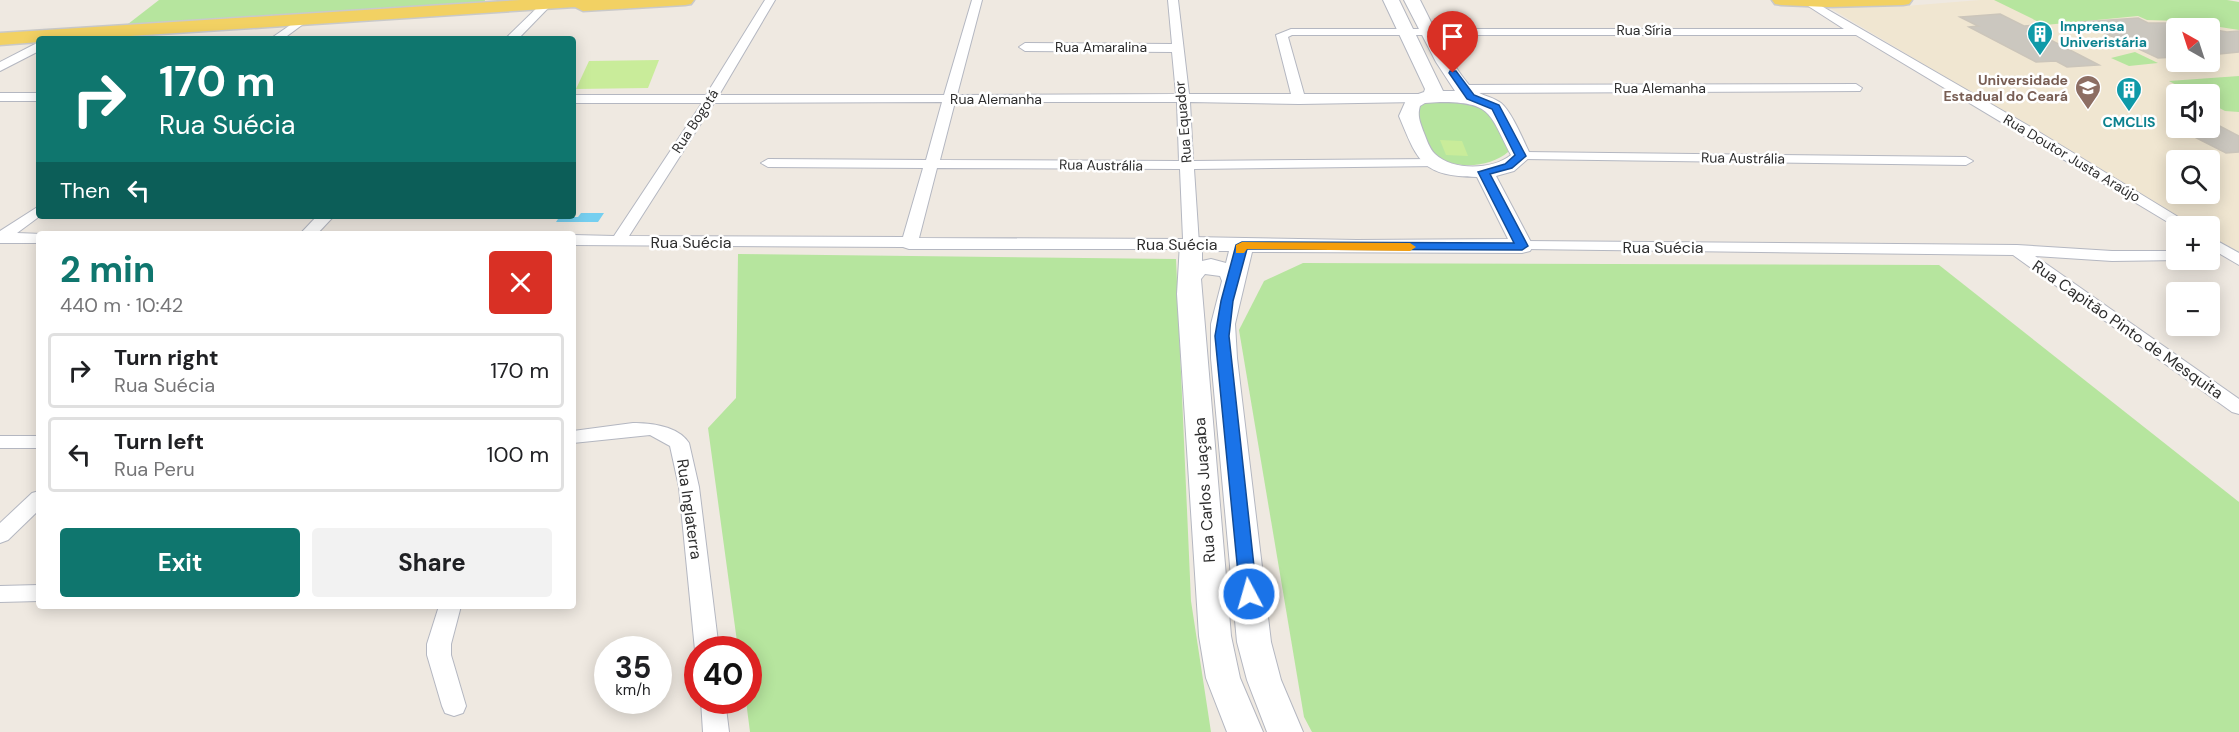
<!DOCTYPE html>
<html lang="en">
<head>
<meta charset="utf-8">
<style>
  :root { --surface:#fff; --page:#f2f2f2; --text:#202124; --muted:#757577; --line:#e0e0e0; --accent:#0f766e }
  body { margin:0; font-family:"DM Sans",sans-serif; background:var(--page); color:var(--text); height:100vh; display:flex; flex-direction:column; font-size:22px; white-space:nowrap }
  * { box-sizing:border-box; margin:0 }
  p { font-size:20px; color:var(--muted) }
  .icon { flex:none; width:33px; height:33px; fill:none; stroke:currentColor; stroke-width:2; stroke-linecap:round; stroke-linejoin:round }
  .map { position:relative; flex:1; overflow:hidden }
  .sheet { position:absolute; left:36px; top:231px; width:540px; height:378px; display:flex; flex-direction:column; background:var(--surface); border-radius:6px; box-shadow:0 3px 15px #0003 }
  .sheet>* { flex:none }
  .guide { position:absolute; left:36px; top:36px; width:540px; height:183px; border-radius:6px; box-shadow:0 3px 15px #0003; background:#0f766e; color:#fff; overflow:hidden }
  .needle { width:39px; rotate:321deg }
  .tools { position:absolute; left:2166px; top:18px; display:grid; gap:12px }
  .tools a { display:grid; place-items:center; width:54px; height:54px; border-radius:6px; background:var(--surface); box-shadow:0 3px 15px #0003; font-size:30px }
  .speed { position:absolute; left:594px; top:636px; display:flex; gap:12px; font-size:30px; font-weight:700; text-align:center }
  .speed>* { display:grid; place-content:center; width:78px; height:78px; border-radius:50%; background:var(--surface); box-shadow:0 3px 15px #0003; line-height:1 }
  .speed small { font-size:15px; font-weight:400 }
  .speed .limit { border:9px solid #d22; background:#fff; color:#111 }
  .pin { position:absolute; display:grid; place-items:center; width:51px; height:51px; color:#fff; margin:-62px -26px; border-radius:50% 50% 50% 0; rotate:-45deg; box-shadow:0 0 6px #0007 }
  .pin .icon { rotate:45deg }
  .me { position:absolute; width:66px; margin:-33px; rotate:354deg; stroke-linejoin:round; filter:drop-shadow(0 0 4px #0008) }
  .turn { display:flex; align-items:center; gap:21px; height:126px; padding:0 24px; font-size:27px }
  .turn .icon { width:78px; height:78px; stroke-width:2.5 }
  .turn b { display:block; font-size:42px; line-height:51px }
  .then { display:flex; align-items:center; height:57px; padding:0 24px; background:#0003; gap:12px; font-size:22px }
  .round { display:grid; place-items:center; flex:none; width:63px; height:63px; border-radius:6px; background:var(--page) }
  .headline { display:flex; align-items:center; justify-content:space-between; height:102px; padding:0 24px }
  h1 { font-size:36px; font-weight:700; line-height:45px; color:var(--accent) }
  .primary-button { display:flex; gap:12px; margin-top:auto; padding:12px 24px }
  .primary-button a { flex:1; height:69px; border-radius:6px; background:var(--accent); color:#fff; font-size:24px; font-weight:700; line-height:69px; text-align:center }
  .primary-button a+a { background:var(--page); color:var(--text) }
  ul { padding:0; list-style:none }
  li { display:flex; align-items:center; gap:18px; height:75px; margin:0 12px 9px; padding:0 12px; border:3px solid var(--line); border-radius:6px }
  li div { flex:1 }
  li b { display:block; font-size:22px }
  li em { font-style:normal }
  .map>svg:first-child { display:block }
  .education { fill:#f0e6d1; fill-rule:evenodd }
  .green { fill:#b6e59e }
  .pitch { fill:#c9ec9a }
  .water { fill:#75cff0 }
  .building { fill:#cbc7bf; stroke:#cbc5ba; stroke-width:1.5 }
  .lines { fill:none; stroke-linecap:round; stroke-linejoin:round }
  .street-casing { stroke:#b4b7c1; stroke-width:2 }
  .secondary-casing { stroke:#b4b7c1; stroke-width:2 }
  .primary-casing { stroke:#c9c9c9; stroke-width:3 }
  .street { fill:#fff; fill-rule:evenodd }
  .secondary { fill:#fff; fill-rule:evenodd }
  .primary { fill:#f2d163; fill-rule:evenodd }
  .route { fill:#1a73e8; stroke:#114b97; stroke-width:1.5 }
  .slow { fill:#f59e0b }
  .labels { text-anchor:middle; stroke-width:5; stroke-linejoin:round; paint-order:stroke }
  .far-culture-label { font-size:14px; font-weight:bold; fill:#0d838f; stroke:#fff; text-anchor:start }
  .far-street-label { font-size:14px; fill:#2e2e2e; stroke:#fff }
  .far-education-label { font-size:14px; font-weight:bold; fill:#785e54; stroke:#fff; text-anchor:end }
  .street-label { font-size:16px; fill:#2e2e2e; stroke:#fff }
</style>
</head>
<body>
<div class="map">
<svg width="2239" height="732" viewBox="0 0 2239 732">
  <rect width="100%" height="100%" fill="#efe9e1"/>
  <path class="education" d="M1980 0H2227L2239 2V254L2210 236V226H2193L1830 8 1893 7ZM2176 28H2210V62H2176ZM2176 94H2210V128H2176ZM2176 160H2210V194H2176Z"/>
  <g class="green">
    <path d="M159 0H485L484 4 128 24Z"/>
    <path d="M1994 0H2227L2239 2V30L2182 21 2147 20 2138 16 2045 25Z"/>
    <path d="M2135 52 2158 63 2129 66 2111 58Z"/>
    <path d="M2239 76V112L2225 111 2210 103V94H2193L2169 81Z"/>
    <path d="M1431 100C1449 100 1477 99 1490 114 1498 123 1503 137 1508 147V152C1489 169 1446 171 1429 149 1421 139 1419 121 1415 108L1420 104Z"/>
    <path d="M738 254 1176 259 1191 601 1211 732H750L746 701 748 700V650L738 649 708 428 736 398Z"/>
    <path d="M1303 263 1939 265 2239 502V732H1312L1304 717 1239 330 1264 281Z"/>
  </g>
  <g class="pitch">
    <path d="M659 60 648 88 576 89 589 61Z"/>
    <path d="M1440 140 1462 141 1468 156 1446 155Z"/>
  </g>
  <path class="water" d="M581 213H604L598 222H556L558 219 554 217H578Z"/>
  <g class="building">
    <path d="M2000 14 2024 26 2038 25 2035 32 2099 65 2067 67 2056 61 2036 62 1969 27 1978 26 1960 17Z"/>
    <path d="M2138 18 2148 23H2176V57L2158 58 2081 22Z"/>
    <path d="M2210 29 2227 32 2239 31V52L2210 55Z"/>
    <path d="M2210 121 2239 136V152L2226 153 2177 128H2210Z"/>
  </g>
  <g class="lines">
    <defs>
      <g id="street">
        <path d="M765 0H775L719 95H944L972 0H982L957 95 1176 94 1172 52 1025 51 1019 47 1025 43 1172 44 1168 0H1178L1189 94H1291L1276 35 1291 29H1844L1802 2 1811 0 2029 126 2193 226 2176 227 1856 35H1292L1288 37 1304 94H1418L1424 98 1418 102 1299 104 1190 102 1193 161 1434 159 1441 163 1439 166 1194 169 1199 244 1191 249H909L903 247 573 245V235L614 236 702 103H573V95H706ZM942 102 926 160 768 159 761 163 768 167 923 168 903 237 629 236 714 103ZM955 102H1177L1179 161 940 160ZM937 168 1180 169 1183 239 919 238Z"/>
        <path d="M544 1 549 0 553 3 518 39H505Z"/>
        <path d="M302 17 306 18V22L283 39H270Z"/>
        <path d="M39 42V51L0 71V62Z"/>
        <path d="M1856 84 1862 88 1860 91 1463 93 1457 89 1463 85Z"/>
        <rect x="0" y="93" width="39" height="8"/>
        <path d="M1521 152 1966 157 1973 161 1966 165 1516 159 1514 156Z"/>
        <path d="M39 206 40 216 17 233 42 234H39V243H0V231Z"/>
        <path d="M317 216H334L317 234H300Z"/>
        <path d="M2210 237 2239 253V265L2210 248Z"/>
        <path d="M1522 241 2017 245 2112 251H2176V260H2181L2112 261 2035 256 2239 399V414L2232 412 2013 255 1516 249 1514 246 1516 243Z"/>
        <path d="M633 423C651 423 678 426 689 443L699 487 719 650H698V654L695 650 679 487 670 446 650 435 573 443V431Z"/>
        <rect x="0" y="436" width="39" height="12"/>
        <path d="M39 491V510L8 540 0 543V523L32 493Z"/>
        <path d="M39 585V601L0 602V586Z"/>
        <path d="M439 606H461L451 644V655L466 706 463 713 454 716 445 713 442 706 427 655V644Z"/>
        <path d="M701 700H725L729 732H703Z"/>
      </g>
      <path id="secondary" d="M1383 0H1399L1443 91H1455L1436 62 1404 0H1420C1435 29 1448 60 1469 85 1478 96 1490 95 1501 103 1512 112 1524 142 1531 156L1514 171 1496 176 1533 246 1530 251 1522 253 1252 252 1235 324 1237 358 1271 642 1281 680 1303 732H1267L1247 680 1237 642 1211 358V324L1222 281 1220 276 1205 274 1201 279 1231 636 1240 678 1263 732H1227L1206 678 1199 636 1177 294 1180 244 1183 239 1191 237 1357 240 1508 239 1477 177C1422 176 1418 162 1399 116L1407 98 1424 92 1425 89ZM1440 102C1492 102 1489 113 1511 155 1492 170 1453 171 1435 154 1429 148 1427 140 1424 133 1420 122 1417 116 1420 106L1425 103ZM1202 251H1229L1226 263 1211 259 1202 261Z"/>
      <g id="primary">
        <path d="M521 0H694L691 4 685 5 583 11 575 7 84 39H39V42L0 45V33Z"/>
        <path d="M1772 0H1912L1909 4 1903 5 1828 7 1781 5 1775 4Z"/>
      </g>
    </defs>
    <use href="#street" class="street-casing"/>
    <use href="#secondary" class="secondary-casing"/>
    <use href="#primary" class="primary-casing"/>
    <use href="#street" class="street"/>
    <use href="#secondary" class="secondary"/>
    <use href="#primary" class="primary"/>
  </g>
  <path class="route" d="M1450 71H1456L1474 95 1499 105 1526 156 1512 168 1490 174 1528 246 1522 250 1247 249 1233 301 1229 336 1257 594 1255 599 1249 601 1243 599 1240 594 1215 336 1221 301 1236 245 1242 242 1514 243 1478 172 1505 164 1515 155 1492 109 1467 99 1449 73Z"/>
  <path class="slow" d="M1242 242 1410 243 1416 247 1410 251 1247 249 1244 253H1236V245Z"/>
  <defs>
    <symbol id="building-pin" viewBox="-11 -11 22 30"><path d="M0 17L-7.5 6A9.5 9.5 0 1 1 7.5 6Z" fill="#0f9aa8" stroke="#fff"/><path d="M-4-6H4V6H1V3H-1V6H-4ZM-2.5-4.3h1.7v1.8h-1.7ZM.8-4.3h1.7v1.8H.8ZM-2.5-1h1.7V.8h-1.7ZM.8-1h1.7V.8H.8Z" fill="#fff"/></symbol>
    <symbol id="university-pin" viewBox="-11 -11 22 30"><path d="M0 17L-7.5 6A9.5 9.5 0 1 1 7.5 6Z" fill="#8d6e63" stroke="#fff"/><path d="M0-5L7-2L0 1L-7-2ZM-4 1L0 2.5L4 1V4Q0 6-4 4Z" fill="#fff"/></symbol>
  </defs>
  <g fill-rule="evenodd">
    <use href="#building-pin" x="2025" y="19" width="30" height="40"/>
    <use href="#university-pin" x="2073" y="73" width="30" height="40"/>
    <use href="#building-pin" x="2114" y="75" width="30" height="40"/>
  </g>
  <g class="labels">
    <g class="far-culture-label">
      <text x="2060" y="31">Imprensa<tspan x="2060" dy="16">Univeristária</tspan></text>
      <text x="2129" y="127" text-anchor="middle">CMCLIS</text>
    </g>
    <g class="far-street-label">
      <text x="1644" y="35">Rua Síria</text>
      <text x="1101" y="52">Rua Amaralina</text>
      <text x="1660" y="93">Rua Alemanha</text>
      <text x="996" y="104">Rua Alemanha</text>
      <text transform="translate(695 121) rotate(-57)" y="5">Rua Bogotá</text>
      <text transform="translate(1183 122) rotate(-95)" y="5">Rua Equador</text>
      <text transform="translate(1743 158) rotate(1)" y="5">Rua Austrália</text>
      <text transform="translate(2072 158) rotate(31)" y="5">Rua Doutor Justa Araújo</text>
      <text transform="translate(1101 165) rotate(1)" y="5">Rua Austrália</text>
    </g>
    <g class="far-education-label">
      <text x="2068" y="85">Universidade<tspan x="2068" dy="16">Estadual do Ceará</tspan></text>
    </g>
    <g class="street-label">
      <text x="691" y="248">Rua Suécia</text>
      <text x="1177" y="250">Rua Suécia</text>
      <text x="1663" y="253">Rua Suécia</text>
      <text transform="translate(2128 329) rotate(35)" y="6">Rua Capitão Pinto de Mesquita</text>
      <text transform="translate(1204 490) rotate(-94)" y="6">Rua Carlos Juaçaba</text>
      <text transform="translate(690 509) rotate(82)" y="6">Rua Inglaterra</text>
    </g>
  </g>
</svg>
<div class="tools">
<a><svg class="needle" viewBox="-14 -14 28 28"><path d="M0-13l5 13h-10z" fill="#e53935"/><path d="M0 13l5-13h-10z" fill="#757577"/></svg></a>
<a><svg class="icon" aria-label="sound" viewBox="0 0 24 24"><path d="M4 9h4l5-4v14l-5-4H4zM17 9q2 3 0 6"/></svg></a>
<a><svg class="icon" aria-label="search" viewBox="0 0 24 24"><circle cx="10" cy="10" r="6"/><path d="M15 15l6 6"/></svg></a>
<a>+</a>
<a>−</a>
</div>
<div class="speed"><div>35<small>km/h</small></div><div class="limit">40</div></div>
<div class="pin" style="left:1453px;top:73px;background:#d93025"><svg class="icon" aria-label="arrive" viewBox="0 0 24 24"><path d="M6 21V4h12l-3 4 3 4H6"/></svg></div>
<svg class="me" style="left:1249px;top:594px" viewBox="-20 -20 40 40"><circle r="17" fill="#1a73e8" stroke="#fff" stroke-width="3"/><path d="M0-11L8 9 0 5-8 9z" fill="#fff"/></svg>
<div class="guide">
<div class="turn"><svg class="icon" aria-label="right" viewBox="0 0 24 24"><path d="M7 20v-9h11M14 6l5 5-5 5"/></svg><div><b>170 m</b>Rua Suécia</div></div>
<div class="then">Then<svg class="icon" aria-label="left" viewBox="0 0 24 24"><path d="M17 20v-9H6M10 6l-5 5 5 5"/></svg></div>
</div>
<section class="sheet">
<div class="headline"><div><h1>2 min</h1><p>440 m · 10:42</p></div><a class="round" style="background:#d93025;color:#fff"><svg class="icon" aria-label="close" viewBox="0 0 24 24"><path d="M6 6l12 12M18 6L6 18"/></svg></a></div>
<ul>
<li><svg class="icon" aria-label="right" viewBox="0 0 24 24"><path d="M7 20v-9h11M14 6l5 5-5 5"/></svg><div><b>Turn right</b><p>Rua Suécia</p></div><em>170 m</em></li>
<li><svg class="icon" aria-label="left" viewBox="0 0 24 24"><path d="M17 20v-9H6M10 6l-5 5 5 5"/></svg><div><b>Turn left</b><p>Rua Peru</p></div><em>100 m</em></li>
</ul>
<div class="primary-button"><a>Exit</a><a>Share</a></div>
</section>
</div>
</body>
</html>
